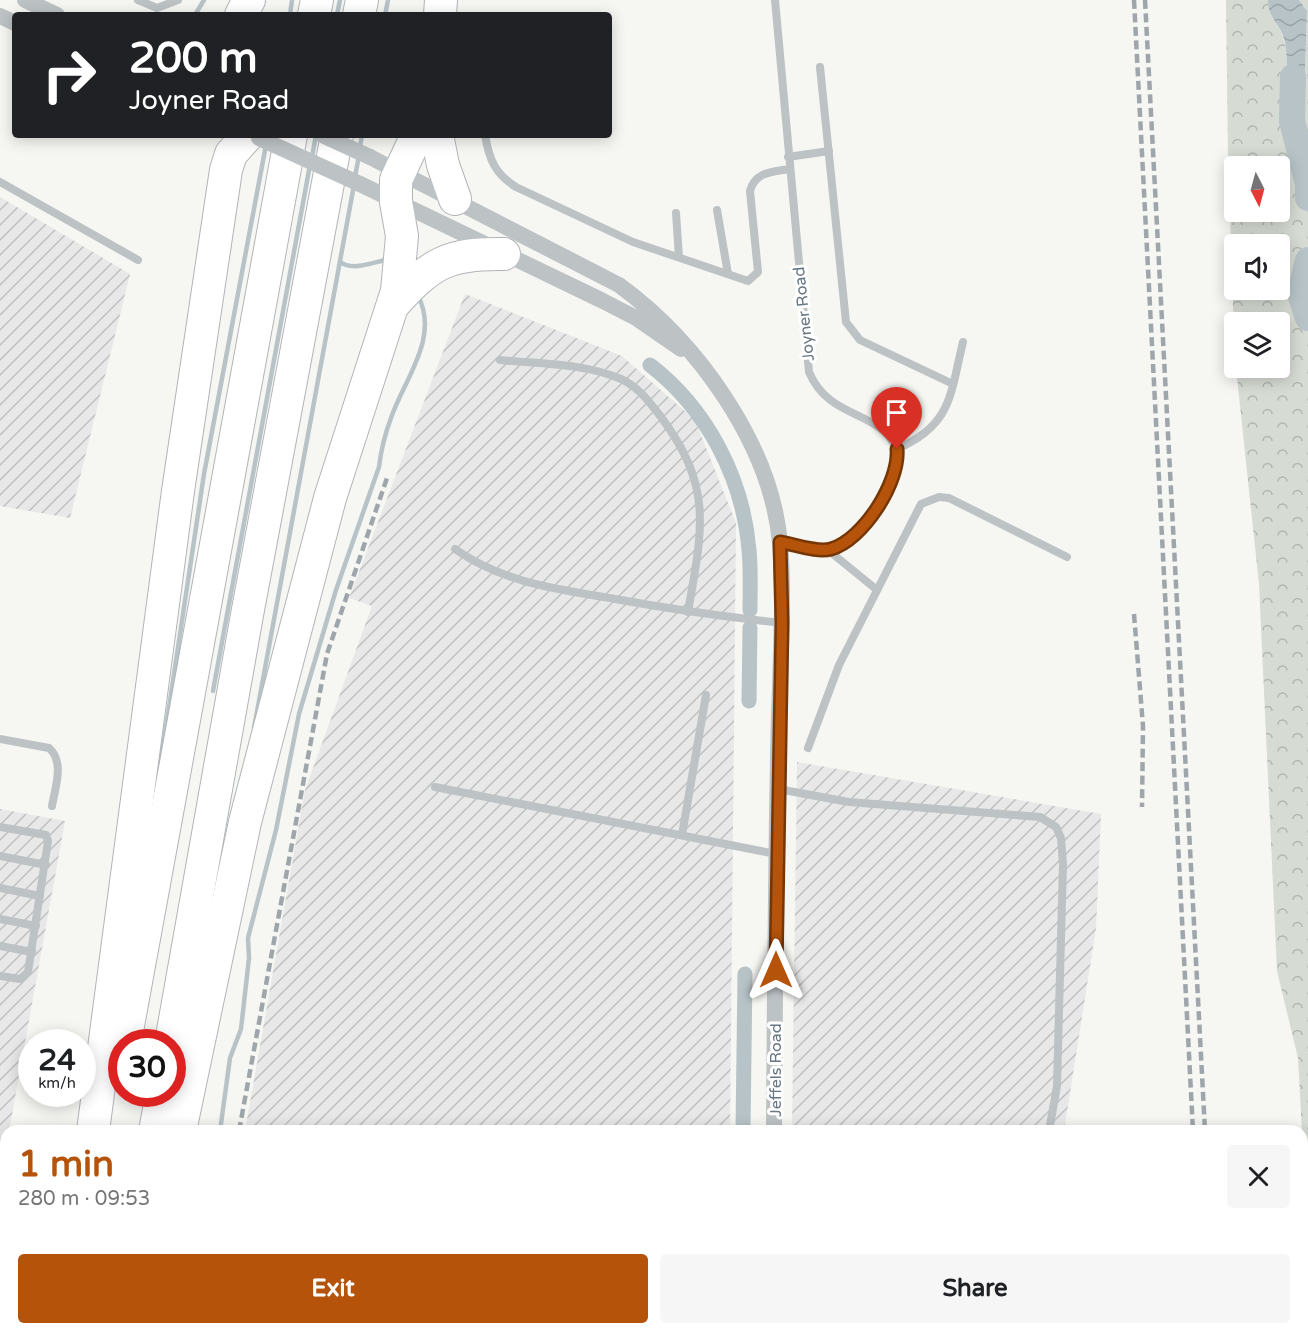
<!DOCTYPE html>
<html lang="en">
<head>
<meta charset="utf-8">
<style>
  :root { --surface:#fff; --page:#f6f6f6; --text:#202124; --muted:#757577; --accent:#b45309 }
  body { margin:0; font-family:"Varela Round",sans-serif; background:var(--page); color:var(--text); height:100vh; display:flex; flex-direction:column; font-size:22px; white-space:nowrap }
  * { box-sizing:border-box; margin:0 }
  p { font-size:20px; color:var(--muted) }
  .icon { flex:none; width:33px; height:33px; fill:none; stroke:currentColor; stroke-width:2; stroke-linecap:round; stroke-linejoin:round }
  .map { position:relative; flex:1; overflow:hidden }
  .side { position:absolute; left:0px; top:1125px; width:1308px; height:210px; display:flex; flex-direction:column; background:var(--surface); border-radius:18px 18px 0 0; box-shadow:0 3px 15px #0003 }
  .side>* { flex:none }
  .banner { position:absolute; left:12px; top:12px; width:600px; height:126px; border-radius:6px; box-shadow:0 3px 15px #0003; background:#202124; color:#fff; overflow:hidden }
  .needle { width:39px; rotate:174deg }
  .controls { position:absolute; left:1224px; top:156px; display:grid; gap:12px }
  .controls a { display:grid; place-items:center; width:66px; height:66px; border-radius:6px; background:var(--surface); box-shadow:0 3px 15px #0003; font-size:30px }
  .speed { position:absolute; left:18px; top:1029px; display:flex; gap:12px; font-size:30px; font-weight:700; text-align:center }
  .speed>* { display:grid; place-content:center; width:78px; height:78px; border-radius:50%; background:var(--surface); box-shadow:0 3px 15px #0003; line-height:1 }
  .speed small { font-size:15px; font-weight:400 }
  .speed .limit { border:9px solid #d22; background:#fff; color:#111 }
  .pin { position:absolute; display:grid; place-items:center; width:51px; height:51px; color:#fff; margin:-62px -26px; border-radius:50% 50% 50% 0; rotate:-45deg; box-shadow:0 0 6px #0007 }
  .pin .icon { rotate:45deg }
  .me { position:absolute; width:66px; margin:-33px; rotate:0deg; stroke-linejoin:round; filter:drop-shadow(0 0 4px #0008) }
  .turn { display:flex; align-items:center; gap:21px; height:126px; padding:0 18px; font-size:27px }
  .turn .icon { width:78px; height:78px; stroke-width:2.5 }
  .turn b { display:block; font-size:42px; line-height:51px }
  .round { display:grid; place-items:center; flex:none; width:63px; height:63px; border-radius:6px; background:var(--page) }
  .summary { display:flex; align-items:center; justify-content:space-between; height:102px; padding:0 18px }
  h1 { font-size:36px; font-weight:800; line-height:45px; color:var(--accent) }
  .button { display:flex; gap:12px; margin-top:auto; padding:12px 18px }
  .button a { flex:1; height:69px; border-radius:6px; background:var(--accent); color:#fff; font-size:24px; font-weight:800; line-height:69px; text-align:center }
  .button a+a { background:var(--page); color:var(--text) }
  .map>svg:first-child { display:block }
  .industrial { fill:url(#industrial-furrows) }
  .forest { fill:url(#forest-crowns); fill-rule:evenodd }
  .water { fill:url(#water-waves) }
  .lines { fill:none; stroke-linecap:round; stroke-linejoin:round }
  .stream { stroke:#b7c3c7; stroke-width:4.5 }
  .canal { stroke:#b7c3c7; stroke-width:15 }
  .river { stroke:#b7c3c7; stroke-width:26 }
  .highway-casing { stroke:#b1b5b8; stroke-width:34 }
  .lane { stroke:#bdc2c5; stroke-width:8 }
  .street { stroke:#bdc2c5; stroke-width:16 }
  .highway { stroke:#fff; stroke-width:32 }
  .rail { stroke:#9fa6ab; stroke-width:4.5; stroke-dasharray:9 4.5; stroke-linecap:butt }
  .street-bridge { stroke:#bdc2c5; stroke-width:16 }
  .route-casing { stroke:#753606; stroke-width:15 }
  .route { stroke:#b45309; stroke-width:10 }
  .labels { text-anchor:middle; stroke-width:6; stroke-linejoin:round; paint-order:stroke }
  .street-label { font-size:16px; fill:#677783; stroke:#fff }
</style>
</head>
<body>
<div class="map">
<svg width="1308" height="1335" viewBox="0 0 1308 1335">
  <defs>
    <pattern id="industrial-furrows" width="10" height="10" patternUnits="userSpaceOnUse" patternTransform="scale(1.5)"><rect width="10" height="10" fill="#e7e8e7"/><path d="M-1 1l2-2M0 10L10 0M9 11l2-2" fill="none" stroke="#bfc1c1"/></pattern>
    <pattern id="forest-crowns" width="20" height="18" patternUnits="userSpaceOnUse" patternTransform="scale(1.5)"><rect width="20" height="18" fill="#d6dbd3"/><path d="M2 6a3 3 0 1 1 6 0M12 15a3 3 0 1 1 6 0" fill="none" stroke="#b1b6b1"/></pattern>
    <pattern id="water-waves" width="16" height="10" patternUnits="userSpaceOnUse" patternTransform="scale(1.5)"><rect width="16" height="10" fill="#b7c3c7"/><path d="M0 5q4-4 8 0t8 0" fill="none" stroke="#99a3a7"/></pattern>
  </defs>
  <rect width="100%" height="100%" fill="#f6f6f3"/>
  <g class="industrial">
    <path d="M0 197 130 274 70 518 0 506Z"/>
    <path d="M465 294 622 356 695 420 736 523 730 1131H245L305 790 372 606 349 598Z"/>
    <path d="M797 762 1101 814 1096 928 1064 1131H792Z"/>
    <path d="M0 809 65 821 9 1131H6V1150L0 1184Z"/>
    <path d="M0 1234 6 1235 5 1335H0Z"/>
    <path d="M227 1329H728V1335H264Z"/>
    <path d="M789 1329H1035L1034 1335H789Z"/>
  </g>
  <path class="forest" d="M1226 0H1268C1267 14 1276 18 1280 30 1287 45 1287 60 1286 77L1305 72 1307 11 1299 0H1308V1285L1302 1243V1131L1298 1058 1277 971 1259 584 1236 368H1280V322H1234V333L1228 158ZM1234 166H1280V212H1234ZM1234 244H1280V290H1234Z"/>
  <path class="water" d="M1268 0H1299L1307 11 1305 72 1299 99 1291 111 1283 101C1286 80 1289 60 1284 39 1280 24 1267 16 1268 0Z"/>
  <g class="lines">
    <g class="stream">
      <path d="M195 15 204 0"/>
      <path d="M290 15 292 0"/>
      <path d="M337 15 340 0"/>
      <path d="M385 15 388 0"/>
      <path d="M360 147 362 135"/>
      <path d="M312 157 316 135"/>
      <path d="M355 177 359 155"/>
      <path d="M340 262C352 271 372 263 385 260"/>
      <path d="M213 691 310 165"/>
      <path d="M254 728 354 185"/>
      <path d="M161 761 204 474 266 145"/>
      <path d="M220 1131 230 1058 241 1029 249 958 248 938 276 830 299 714 336 590 379 467C381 450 385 434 391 418 404 380 440 337 418 296"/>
      <path d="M184 1335 185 1329"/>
    </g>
    <g class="canal">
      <path d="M650 365C707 409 743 478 749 550 751 570 750 590 750 610"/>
      <path d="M749 701 750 628"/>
      <path d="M743 1131 745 974"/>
      <path d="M739 1335V1329"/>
    </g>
    <g class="river">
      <path d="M1293 77 1292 121 1308 184V198"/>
      <path d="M1308 260 1300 294 1308 318"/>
    </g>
    <defs>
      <g id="highway">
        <path d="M241 15 249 0"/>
        <path d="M314 15 317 0"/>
        <path d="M359 15 362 0"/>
        <path d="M440 15 441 0"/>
        <path d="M437 135 443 165 455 199"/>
        <path d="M394 304C431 263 448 253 504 254"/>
        <path d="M125 1042 291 135"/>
        <path d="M171 1042 247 615 337 135"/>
        <path d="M93 1131 178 491 226 170 231 154 248 135"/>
        <path d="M155 1131 162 1094"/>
        <path d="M180 1131 245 822 330 498 397 291 402 236 396 202V180L417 135"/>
        <path d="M73 1335 74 1329"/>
        <path d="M140 1335 141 1329"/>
      </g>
    </defs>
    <use href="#highway" class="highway-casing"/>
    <g class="lane">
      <path d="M138 0 157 8 178 0"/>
      <path d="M775 0 809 372C829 420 880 410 896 448 907 475 857 543 830 549 816 552 794 544 780 541"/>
      <path d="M820 67 846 322 860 340 953 384"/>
      <path d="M485 135C489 159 495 174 516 187L633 242 748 281 758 272 750 191C755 172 771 172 789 169"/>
      <path d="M788 157 829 151"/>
      <path d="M0 182 138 260"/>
      <path d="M717 210 728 274"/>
      <path d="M676 213 679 257"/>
      <path d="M500 360C540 364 584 363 621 379 639 387 650 403 661 417 714 488 702 530 688 612"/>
      <path d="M897 449C952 425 950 395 963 342"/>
      <path d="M455 549C503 583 558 589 615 599 670 609 726 617 782 623"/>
      <path d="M828 550 877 590"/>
      <path d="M0 739 49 748C65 762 55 788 52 806"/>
      <path d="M808 748 839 665 921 504 939 497 949 498 1067 557"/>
      <path d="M435 787 776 854"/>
      <path d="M778 789 849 802 1040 817 1056 827 1061 838 1063 864 1057 1086 1049 1131"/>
      <path d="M0 827 46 835 48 841 28 972 20 979 0 976"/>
      <path d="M682 835 706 695"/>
      <path d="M0 856 46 865"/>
      <path d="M0 888 40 896"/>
      <path d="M0 919 36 926"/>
      <path d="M0 946 32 952"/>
    </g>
    <g class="street">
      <path d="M25 0 57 15"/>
      <path d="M0 16 15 23"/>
      <path d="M370 157 619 285C697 342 771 444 780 543 784 591 781 640 780 688 778 730 778 772 777 814 775 920 775 1025 774 1131"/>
      <path d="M360 184 601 300 636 318 681 349"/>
      <path d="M773 1335V1329"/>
    </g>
    <use href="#highway" class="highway"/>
    <g class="rail">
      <path d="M1134 0 1193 1131"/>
      <path d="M1145 0 1205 1131"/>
      <path d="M1134 614 1143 726 1142 807"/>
      <path d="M239 1131 327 654 388 475"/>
      <path d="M1204 1329V1335"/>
      <path d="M1215 1329V1335"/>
      <path d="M202 1335 203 1329"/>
    </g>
    <g class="street-bridge">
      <path d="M322 135 370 157"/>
      <path d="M259 138 360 184"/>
    </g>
  </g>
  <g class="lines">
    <defs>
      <path id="route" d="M776 970 782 623 780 542C794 544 817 553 831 549 863 540 900 482 897 449"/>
    </defs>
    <use href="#route" class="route-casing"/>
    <use href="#route" class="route"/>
  </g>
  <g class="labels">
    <g class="street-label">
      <text transform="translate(803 314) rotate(-96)" y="6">Joyner Road</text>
      <text transform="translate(775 1070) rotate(-90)" y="6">Jeffels Road</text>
    </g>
  </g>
</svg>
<div class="controls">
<a><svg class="needle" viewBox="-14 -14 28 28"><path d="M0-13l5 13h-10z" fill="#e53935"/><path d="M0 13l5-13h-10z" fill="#757577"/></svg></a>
<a><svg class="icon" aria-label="sound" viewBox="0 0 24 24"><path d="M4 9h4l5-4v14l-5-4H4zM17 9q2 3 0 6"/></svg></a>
<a><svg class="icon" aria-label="layers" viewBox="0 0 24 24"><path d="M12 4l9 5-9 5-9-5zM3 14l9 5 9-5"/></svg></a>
</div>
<div class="speed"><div>24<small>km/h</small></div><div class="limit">30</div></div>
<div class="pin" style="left:897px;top:449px;background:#d93025"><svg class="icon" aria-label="arrive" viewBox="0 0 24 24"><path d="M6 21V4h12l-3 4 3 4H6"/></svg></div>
<svg class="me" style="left:776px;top:970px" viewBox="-20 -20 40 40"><path d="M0-17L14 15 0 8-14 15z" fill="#b45309" stroke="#fff" stroke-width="4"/></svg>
<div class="banner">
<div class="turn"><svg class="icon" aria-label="right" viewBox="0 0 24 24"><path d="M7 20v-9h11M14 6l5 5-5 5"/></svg><div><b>200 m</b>Joyner Road</div></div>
</div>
<section class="side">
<div class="summary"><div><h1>1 min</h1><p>280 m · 09:53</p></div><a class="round"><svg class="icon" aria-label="close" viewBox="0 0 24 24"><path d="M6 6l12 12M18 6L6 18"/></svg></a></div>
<div class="button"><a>Exit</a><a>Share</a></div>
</section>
</div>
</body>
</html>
